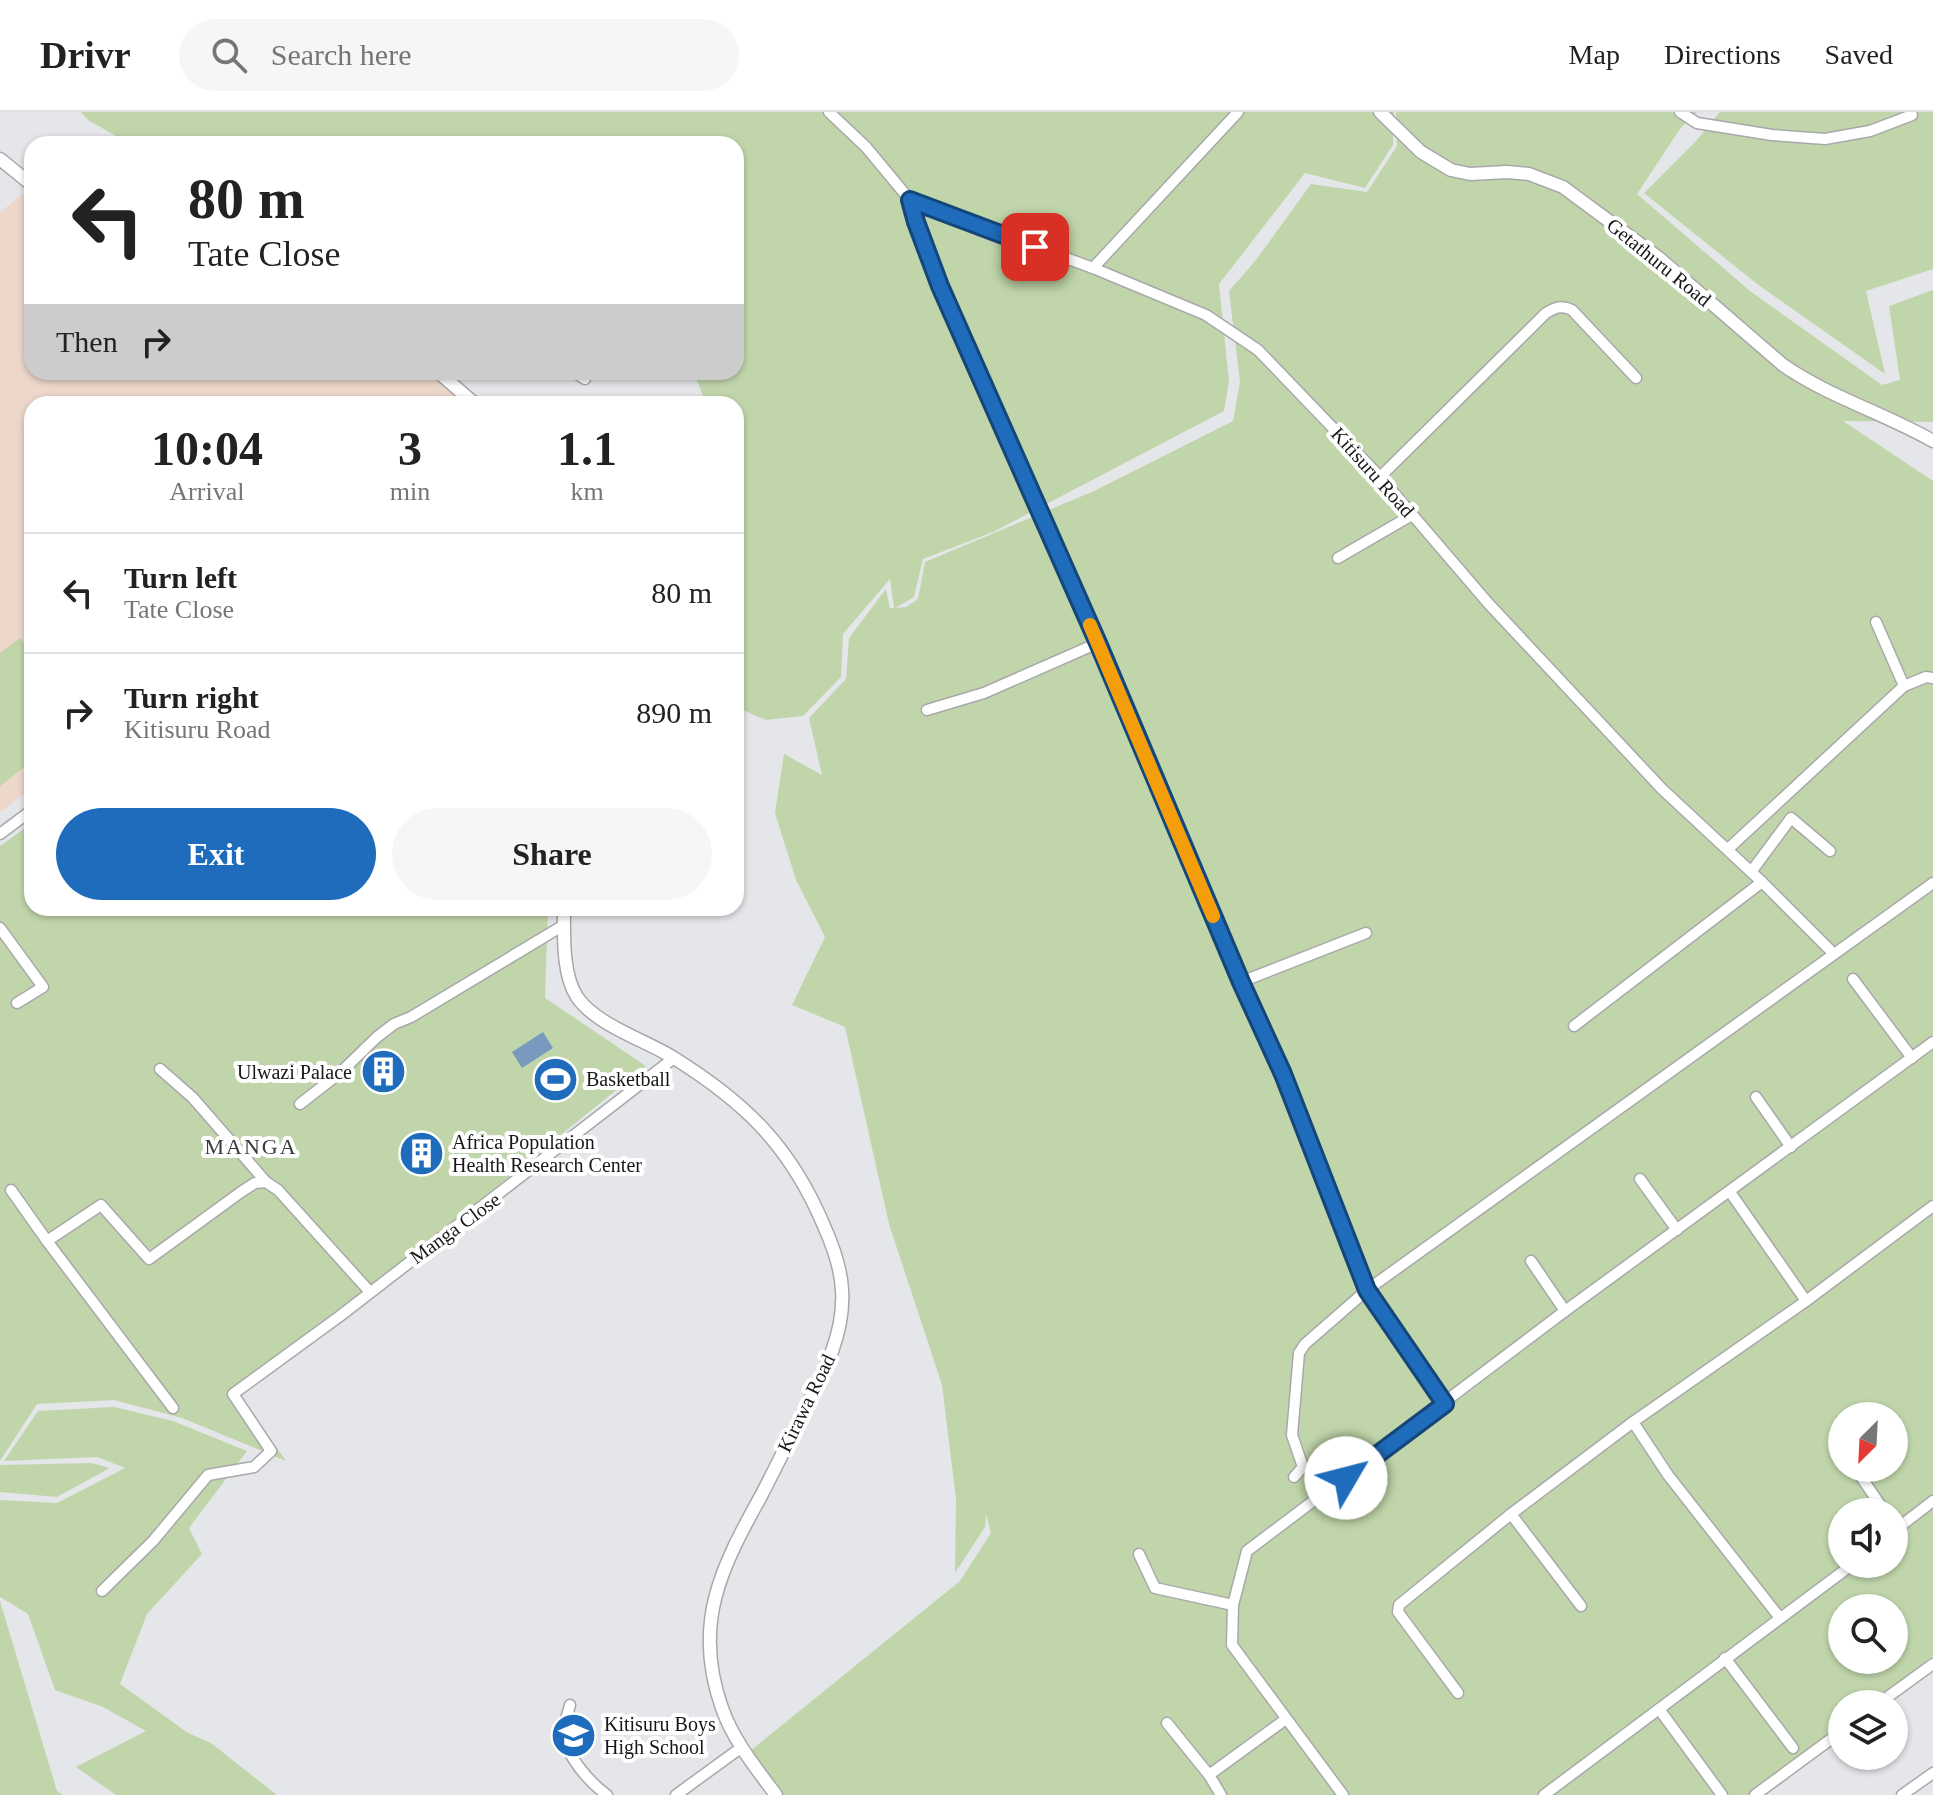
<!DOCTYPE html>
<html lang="en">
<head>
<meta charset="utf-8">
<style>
  :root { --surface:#fff; --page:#f6f6f6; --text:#222; --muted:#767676; --line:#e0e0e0; --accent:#1e6cbb }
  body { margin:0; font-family:"Times New Roman",serif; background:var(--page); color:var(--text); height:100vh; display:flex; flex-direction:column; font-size:30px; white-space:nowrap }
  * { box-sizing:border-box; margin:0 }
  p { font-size:26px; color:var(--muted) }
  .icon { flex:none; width:44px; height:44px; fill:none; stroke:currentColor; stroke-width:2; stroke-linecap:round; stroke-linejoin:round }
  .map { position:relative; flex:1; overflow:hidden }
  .panel { position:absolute; left:24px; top:284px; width:720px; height:520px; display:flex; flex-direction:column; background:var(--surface); border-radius:24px; box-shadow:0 2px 6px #0004 }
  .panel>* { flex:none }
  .top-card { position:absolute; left:24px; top:24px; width:720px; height:244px; border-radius:24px; box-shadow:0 2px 6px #0004; background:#fff; color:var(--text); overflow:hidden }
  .needle { width:52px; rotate:204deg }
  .controls { position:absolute; left:1828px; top:1290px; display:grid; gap:16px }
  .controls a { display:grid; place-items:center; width:80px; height:80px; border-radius:50%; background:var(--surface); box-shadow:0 2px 6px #0004; font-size:40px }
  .pin { position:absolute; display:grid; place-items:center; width:68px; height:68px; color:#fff; margin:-34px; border-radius:16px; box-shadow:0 4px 12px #0006 }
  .me { position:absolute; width:88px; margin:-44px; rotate:53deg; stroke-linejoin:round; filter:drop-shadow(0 0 6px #0008) }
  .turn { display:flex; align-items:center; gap:28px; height:168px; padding:0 32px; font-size:36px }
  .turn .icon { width:104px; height:104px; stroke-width:2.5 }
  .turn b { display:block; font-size:56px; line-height:68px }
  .then { display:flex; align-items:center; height:76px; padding:0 32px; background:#0003; gap:16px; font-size:30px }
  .eta { display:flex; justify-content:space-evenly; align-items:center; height:136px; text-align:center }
  .eta b { font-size:48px; font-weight:700; line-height:56px }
  .primary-button { display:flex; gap:16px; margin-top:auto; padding:16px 32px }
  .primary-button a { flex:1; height:92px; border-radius:48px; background:var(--accent); color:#fff; font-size:32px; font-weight:700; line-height:92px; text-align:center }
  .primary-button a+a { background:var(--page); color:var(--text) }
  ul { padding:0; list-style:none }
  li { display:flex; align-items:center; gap:24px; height:120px; padding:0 32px; border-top:2px solid var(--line) }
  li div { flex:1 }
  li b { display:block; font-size:30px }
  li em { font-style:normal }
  header { display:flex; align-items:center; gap:48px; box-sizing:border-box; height:112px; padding:0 40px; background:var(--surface); border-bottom:2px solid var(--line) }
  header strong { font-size:38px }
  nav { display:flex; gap:44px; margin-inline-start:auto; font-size:28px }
  .search { width:560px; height:72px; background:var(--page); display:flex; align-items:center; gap:20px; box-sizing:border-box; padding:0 28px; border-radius:44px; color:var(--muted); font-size:30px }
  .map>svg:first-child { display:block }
  .education { fill:#edd7ca }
  .green { fill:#c0d6aa; fill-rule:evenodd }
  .water { fill:#7999be }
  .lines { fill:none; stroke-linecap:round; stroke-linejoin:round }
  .minor-casing { stroke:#a8a8ab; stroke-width:13 }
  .major-casing { stroke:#a8a8ab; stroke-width:15 }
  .minor { stroke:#fff; stroke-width:10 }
  .major { stroke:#fff; stroke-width:12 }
  .route-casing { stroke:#14467a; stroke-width:20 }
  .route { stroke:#1e6cbb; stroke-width:14 }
  .slow { stroke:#f59e0b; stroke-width:14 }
  .labels { text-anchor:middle; stroke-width:8; stroke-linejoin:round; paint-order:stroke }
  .street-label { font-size:20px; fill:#171718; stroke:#fff }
  .poi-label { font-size:20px; fill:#171718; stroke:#fff; text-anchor:start }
  .neighbourhood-label { font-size:22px; letter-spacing:2px; fill:#3a3b3d; stroke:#fff }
</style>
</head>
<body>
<header>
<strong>Drivr</strong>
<div class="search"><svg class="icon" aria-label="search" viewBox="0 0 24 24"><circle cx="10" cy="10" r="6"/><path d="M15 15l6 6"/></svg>Search here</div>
<nav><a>Map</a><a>Directions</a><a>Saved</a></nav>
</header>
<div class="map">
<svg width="1933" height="1683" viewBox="0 0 1933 1683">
  <rect width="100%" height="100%" fill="#e5e6e9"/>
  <path class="education" d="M22 83 32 91V260H424L457 286 460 292H32V676L0 700V100Z"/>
  <g class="green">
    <path d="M81 0H1394L1393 33 1365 76 1305 61 1219 172 1229 269 1224 299 993 420 923 447 914 485 895 496 906 495 918 487 925 450 1094 379 1233 309 1240 270 1229 179 1256 148 1311 72 1367 80 1397 34 1396 0H1697L1680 17 1637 82 1750 179 1882 273 1900 268 1889 194 1933 178V310L1843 309 1933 369V1544L1869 1592H1842V1612L1748 1683H782L750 1639 960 1469 991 1421 986 1402 985 1415 955 1461 956 1387 942 1273 889 1112 845 915 792 893 825 825 796 768 775 701 784 642 822 663 809 606 846 567 849 526 886 477 890 496H894L890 467 843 522 841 565 803 604 766 608 736 595V292H706L694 260H736V32H130L88 8ZM1842 1304H1894V1356H1842ZM1842 1400H1894V1452H1842ZM1842 1496H1894V1548H1842Z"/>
    <path d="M1720 0H1933V157L1866 179 1885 262 1757 172 1644 81 1696 29Z"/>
    <path d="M20 526 32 542V649L0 674V541Z"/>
    <path d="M32 711V796H548L545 886 646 954 240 1283 286 1349 182 1306 114 1288 37 1292 0 1349V734Z"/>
    <path d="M114 1295 173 1309 247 1339 189 1416 202 1442 147 1502 120 1572 188 1621 211 1631 277 1683H116L76 1655 146 1619 103 1595 55 1578 28 1502 0 1485V1388L57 1391 125 1356 97 1345 4 1349 38 1299Z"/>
    <path d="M92 1351 110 1356 57 1385 0 1380V1353Z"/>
    <path d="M0 1489 57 1679 63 1683H0Z"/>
  </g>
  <path class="water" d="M543 920 553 936 522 956 512 940Z"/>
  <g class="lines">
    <defs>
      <g id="minor">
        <path d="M829 0 866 35 910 88 1093 156 1206 203 1258 238 1380 365 1488 491 1662 677 1762 770 1834 842"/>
        <path d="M1680 0 1697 11 1772 23 1825 27 1870 19 1912 3"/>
        <path d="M910 88 916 110 940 174 1098 531 1241 870 1283 962 1367 1178 1445 1292"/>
        <path d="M1093 156 1238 0"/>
        <path d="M574 260 585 267"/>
        <path d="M1380 365 1546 201C1556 195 1562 193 1572 198L1636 266"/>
        <path d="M1338 446 1412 403"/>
        <path d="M1876 510 1904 574"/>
        <path d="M927 598 984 581 1098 531"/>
        <path d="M0 722 32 698"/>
        <path d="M1728 737 1904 574 1926 565 1933 566"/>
        <path d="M1751 760 1791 706 1830 739"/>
        <path d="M0 816 43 875 17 891"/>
        <path d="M1853 867 1912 946"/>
        <path d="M1241 870 1366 821"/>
        <path d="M1574 914 1762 770"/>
        <path d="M160 957 193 986 266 1070"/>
        <path d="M1756 985 1791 1035"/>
        <path d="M300 992 341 960 377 925 394 912 411 905 564 813"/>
        <path d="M1640 1067 1677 1118"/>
        <path d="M11 1078 47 1129 101 1093 149 1147 241 1080 255 1071 266 1070 278 1078 370 1180"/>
        <path d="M1730 1080 1806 1189"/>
        <path d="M47 1129 173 1296"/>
        <path d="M1531 1149 1565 1199"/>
        <path d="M1633 1310 1668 1363 1780 1506"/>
        <path d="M1836 1328 1842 1337"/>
        <path d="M1855 1356 1885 1400"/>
        <path d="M1294 1365 1303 1355 1292 1323 1299 1241 1305 1232 1367 1178 1933 771"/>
        <path d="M1511 1402 1581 1494"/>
        <path d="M1894 1419 1933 1389"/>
        <path d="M1139 1442 1155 1476 1233 1493"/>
        <path d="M102 1479 153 1429 208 1363 254 1355 271 1339 233 1282 340 1204 674 946"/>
        <path d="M1725 1546 1793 1636"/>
        <path d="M1458 1581 1398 1500 1399 1493 1511 1402 1633 1310 1806 1189 1933 1094"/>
        <path d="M1878 1592 1933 1552"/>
        <path d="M570 1593C568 1601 564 1611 564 1619 563 1641 590 1671 607 1683"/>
        <path d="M1659 1597 1722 1683"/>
        <path d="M1167 1611 1209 1663"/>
        <path d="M676 1683 742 1635"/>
        <path d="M1221 1683 1209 1663 1286 1607"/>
        <path d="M1343 1683 1232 1533 1233 1493 1247 1439 1565 1199 1933 930"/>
        <path d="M1544 1683 1853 1452"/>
        <path d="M1755 1683 1842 1619"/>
        <path d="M1902 1683 1933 1661"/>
      </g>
      <g id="major">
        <path d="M1380 0 1421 40 1451 58 1470 62 1507 60 1529 62 1563 75 1659 146 1783 253C1829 285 1884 301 1933 329"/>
        <path d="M0 47 32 73"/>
        <path d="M438 260 475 292"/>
        <path d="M564 796C564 823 562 862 577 885 596 913 645 928 674 946 746 991 791 1035 824 1114 833 1134 841 1156 842 1178 845 1221 824 1261 805 1297 790 1326 776 1355 761 1384 721 1456 692 1512 722 1596 733 1628 756 1656 776 1683"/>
      </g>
    </defs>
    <use href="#minor" class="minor-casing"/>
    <use href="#major" class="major-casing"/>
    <use href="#minor" class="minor"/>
    <use href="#major" class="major"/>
  </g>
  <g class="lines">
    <defs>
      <path id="route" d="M1035 135 910 88 916 110 940 174 1098 531 1241 870 1283 962 1367 1178 1445 1292 1346 1366"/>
    </defs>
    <use href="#route" class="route-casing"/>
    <use href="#route" class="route"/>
    <path class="slow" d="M1090 513 1213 804"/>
  </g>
  <defs>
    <symbol id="building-disc" viewBox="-11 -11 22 22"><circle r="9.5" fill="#1e6cbb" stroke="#fff"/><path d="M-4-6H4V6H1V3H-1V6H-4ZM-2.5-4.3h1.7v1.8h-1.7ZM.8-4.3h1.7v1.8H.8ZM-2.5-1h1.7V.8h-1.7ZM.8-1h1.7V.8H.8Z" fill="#fff"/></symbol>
    <symbol id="stadium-disc" viewBox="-11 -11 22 22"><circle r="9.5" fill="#1e6cbb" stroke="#fff"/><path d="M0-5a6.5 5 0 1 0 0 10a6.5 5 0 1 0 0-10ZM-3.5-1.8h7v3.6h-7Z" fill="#fff"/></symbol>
    <symbol id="school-disc" viewBox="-11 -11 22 22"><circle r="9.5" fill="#1e6cbb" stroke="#fff"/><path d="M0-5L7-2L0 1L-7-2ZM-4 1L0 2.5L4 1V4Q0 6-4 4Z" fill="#fff"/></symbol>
  </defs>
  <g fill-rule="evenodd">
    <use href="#building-disc" x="358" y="934" width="51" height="51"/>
    <use href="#stadium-disc" x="530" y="942" width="51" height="51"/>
    <use href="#building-disc" x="396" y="1016" width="51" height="51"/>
    <use href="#school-disc" x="548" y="1598" width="51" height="51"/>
  </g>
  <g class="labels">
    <g class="street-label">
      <text transform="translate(1659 150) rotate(39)" y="7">Getathuru Road</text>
      <text transform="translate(1373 360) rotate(48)" y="7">Kitisuru Road</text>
      <text transform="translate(455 1116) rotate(-36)" y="7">Manga Close</text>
      <text transform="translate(806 1291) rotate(-64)" y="7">Kirawa Road</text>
    </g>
    <g class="poi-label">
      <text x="352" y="967" text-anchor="end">Ulwazi Palace</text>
      <text x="586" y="974">Basketball</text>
      <text x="452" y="1037">Africa Population<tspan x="452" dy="23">Health Research Center</tspan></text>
      <text x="604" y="1619">Kitisuru Boys<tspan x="604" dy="23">High School</tspan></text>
    </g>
    <g class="neighbourhood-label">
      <text x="251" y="1042">MANGA</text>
    </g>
  </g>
</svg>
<div class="controls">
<a><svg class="needle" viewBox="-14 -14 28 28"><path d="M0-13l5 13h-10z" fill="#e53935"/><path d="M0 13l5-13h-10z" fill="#767676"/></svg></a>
<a><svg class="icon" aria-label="sound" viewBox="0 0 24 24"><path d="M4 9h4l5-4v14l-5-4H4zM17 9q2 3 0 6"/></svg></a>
<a><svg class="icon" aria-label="search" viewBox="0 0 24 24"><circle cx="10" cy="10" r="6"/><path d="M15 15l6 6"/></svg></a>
<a><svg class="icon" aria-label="layers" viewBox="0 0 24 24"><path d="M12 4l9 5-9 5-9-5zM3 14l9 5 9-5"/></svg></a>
</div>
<div class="pin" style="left:1035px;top:135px;background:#d93025"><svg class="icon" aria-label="arrive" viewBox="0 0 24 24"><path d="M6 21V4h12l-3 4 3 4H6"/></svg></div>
<svg class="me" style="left:1346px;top:1366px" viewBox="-20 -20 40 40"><circle r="19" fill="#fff"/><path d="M0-13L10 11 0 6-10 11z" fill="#1e6cbb"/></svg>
<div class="top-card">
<div class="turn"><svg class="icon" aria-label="left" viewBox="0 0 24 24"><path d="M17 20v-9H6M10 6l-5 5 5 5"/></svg><div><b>80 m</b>Tate Close</div></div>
<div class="then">Then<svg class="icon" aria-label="right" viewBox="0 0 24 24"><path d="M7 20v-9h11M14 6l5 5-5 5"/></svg></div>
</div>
<section class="panel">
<div class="eta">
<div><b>10:04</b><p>Arrival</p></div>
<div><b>3</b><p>min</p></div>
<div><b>1.1</b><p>km</p></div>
</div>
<ul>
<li><svg class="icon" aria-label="left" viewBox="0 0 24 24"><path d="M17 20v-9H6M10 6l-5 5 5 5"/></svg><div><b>Turn left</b><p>Tate Close</p></div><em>80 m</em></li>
<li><svg class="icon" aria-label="right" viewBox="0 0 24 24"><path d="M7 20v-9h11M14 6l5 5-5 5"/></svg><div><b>Turn right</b><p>Kitisuru Road</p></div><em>890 m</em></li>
</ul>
<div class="primary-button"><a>Exit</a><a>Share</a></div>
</section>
</div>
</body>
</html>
